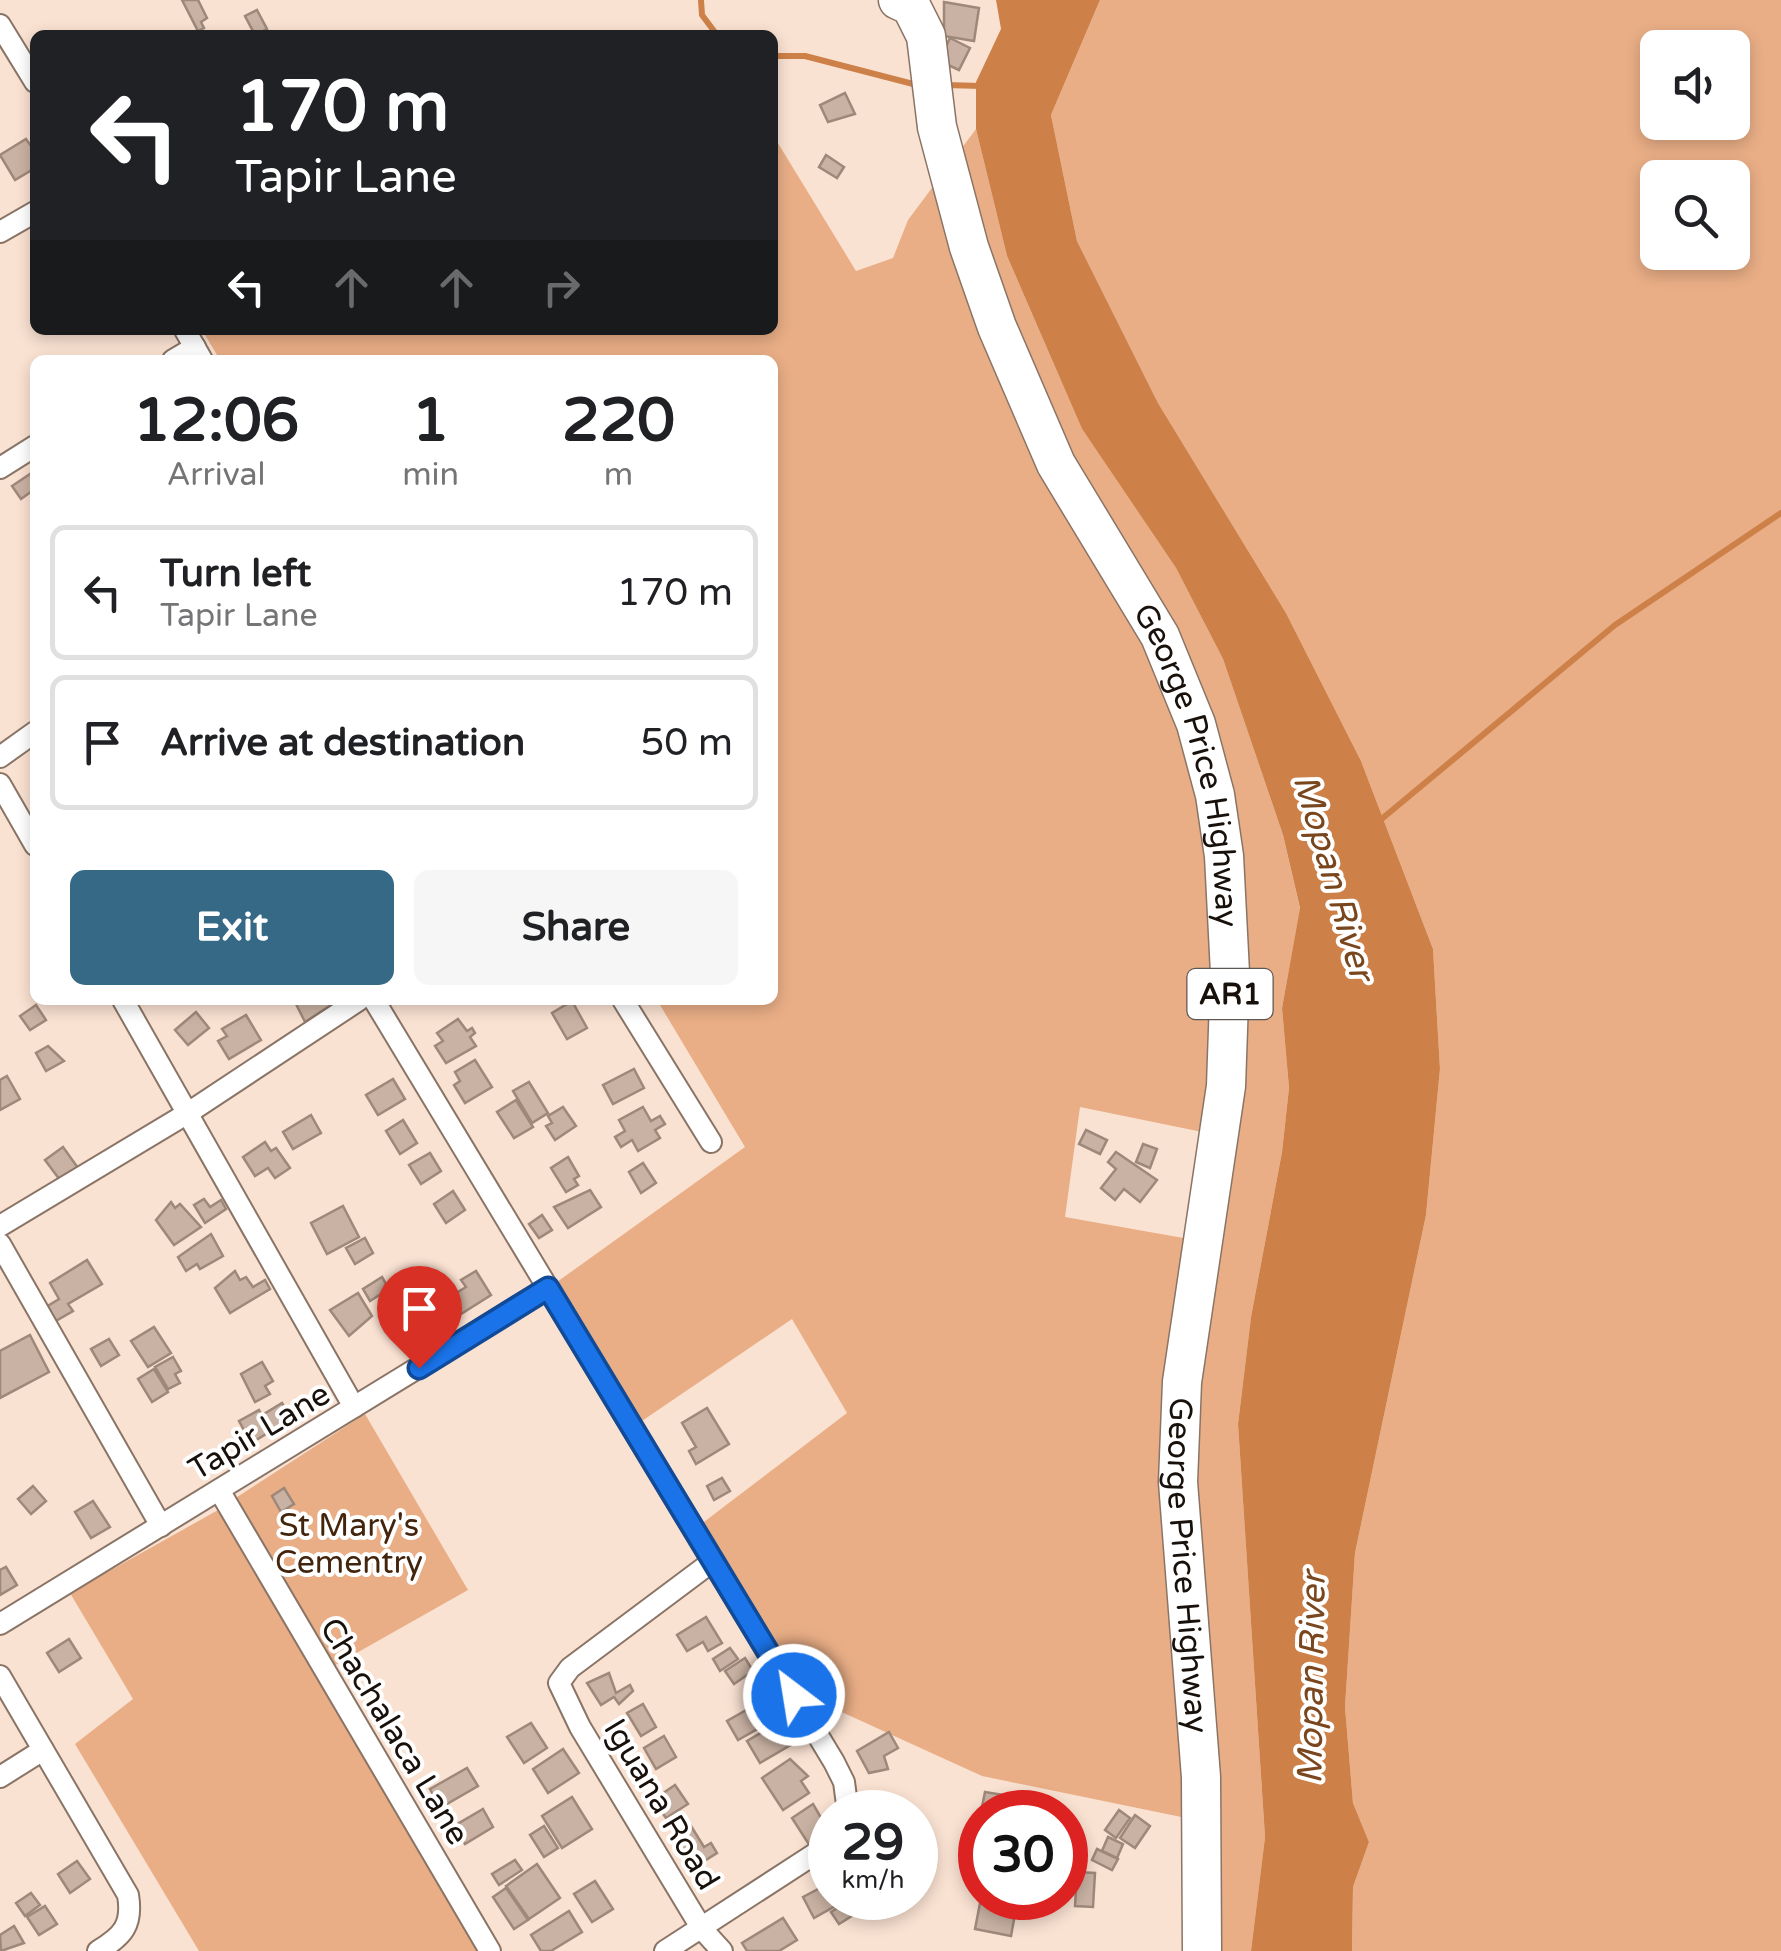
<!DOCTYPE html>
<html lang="en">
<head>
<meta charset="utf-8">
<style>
  :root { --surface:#fff; --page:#f6f6f6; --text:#202124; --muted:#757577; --line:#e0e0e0; --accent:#356986 }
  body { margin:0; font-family:"Varela Round",sans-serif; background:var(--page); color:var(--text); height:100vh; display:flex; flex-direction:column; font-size:38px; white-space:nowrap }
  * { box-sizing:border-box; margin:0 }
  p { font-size:32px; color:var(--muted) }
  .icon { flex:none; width:55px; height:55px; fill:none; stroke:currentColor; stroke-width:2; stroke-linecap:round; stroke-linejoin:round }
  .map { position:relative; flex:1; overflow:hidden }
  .side { position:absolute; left:30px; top:355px; width:748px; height:650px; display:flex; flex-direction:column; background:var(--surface); border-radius:15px; box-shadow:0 5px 15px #0003 }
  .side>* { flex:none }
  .banner { position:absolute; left:30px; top:30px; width:748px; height:305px; border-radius:15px; box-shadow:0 5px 15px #0003; background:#202124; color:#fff; overflow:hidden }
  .fabs { position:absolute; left:1640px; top:30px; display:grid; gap:20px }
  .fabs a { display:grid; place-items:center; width:110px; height:110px; border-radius:15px; background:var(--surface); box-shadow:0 5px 15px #0003; font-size:50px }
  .speed { position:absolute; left:808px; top:1790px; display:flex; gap:20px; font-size:50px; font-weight:700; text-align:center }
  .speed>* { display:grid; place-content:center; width:130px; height:130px; border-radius:50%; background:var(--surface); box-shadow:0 5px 15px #0003; line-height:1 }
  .speed small { font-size:25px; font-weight:400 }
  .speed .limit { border:15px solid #d22; background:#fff; color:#111 }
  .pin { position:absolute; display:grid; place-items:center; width:85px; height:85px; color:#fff; margin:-102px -42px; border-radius:50% 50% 50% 0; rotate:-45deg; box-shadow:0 0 10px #0007 }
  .pin .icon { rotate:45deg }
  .me { position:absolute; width:110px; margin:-55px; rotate:329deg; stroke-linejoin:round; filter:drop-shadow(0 0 8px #0008) }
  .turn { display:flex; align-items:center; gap:35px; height:210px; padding:0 40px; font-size:45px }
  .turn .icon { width:130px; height:130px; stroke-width:2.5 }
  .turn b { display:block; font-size:70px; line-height:85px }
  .lanes { display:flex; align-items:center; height:95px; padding:0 40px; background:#0003; justify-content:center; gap:50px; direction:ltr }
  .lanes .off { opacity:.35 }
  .eta { display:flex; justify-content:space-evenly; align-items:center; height:170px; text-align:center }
  .eta b { font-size:60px; font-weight:800; line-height:70px }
  .action { display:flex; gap:20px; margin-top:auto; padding:20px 40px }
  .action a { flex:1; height:115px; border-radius:15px; background:var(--accent); color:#fff; font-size:40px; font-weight:800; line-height:115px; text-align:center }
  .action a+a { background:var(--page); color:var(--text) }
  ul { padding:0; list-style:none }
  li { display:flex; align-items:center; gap:30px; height:135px; margin:0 20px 15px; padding:0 20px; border:5px solid var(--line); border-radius:15px }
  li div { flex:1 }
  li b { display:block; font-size:38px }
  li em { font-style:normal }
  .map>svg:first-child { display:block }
  .green { fill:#e9ae86; fill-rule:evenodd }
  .water { fill:#cd8149 }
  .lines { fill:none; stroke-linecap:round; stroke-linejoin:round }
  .stream { stroke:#cd8149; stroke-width:6 }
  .building { fill:#c9b2a3; stroke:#9e887a; stroke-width:2.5 }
  .street-casing { stroke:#8a7466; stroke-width:24 }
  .highway-casing { stroke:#8a7466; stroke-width:41 }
  .street { stroke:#fff; stroke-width:20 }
  .highway { stroke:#fff; stroke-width:38 }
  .route-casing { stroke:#114b97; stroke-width:25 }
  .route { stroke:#1a73e8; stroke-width:18 }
  .labels { text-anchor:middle; stroke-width:8; stroke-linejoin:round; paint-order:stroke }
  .shield { fill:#fff; stroke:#5d5854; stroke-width:2.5 }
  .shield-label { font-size:30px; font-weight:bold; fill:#18100b }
  .street-label { font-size:32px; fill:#18100b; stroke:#fff }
  .park-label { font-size:32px; fill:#43240c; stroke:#fff }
  .water-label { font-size:35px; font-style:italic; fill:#79461e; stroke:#fff }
</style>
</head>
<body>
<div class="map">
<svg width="1781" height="1951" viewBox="0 0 1781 1951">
  <rect width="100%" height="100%" fill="#fae2d2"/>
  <g class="green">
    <path d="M1100 0H1781V1951H1352L1353 1887 1369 1842 1353 1803 1345 1707 1355 1553 1426 1215 1440 1069 1433 949 1361 761 1286 613 1158 403 1077 241 1051 115ZM1658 48H1732V122H1658ZM1658 178H1732V252H1658Z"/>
    <path d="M976 129 1007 256 1082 429 1176 568 1223 659 1283 835 1300 909 1282 1008 1289 1088 1282 1152 1251 1317 1238 1424 1265 1837 1251 1951H1192L1191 1819 982 1776 802 1694 696 1528 847 1413 792 1319 636 1425 550 1287 745 1147 657 1000H772V360H220L202 330H772L773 135 856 271 893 258 908 220ZM1080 1107 1212 1134 1189 1239 1065 1217Z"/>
    <path d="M365 1414 468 1590 330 1668 231 1501Z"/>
    <path d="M227 1505 478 1951H199L75 1744 133 1699 70 1593Z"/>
  </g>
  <path class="water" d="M996 0H1100L1051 115 1077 241 1158 403 1286 613 1361 761 1433 949 1440 1069 1426 1215 1355 1553 1345 1707 1353 1803 1369 1842 1353 1887 1352 1951H1251L1265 1837 1238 1424 1251 1317 1282 1152 1289 1088 1282 1008 1300 908 1283 835 1223 659 1176 568 1082 429 1007 256 976 129V82L1001 29Z"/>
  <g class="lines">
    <g class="stream">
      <path d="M701 0 702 15 717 35"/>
      <path d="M772 56H805L917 85"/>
      <path d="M945 85 982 86"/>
      <path d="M1378 822 1615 625 1781 513"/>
    </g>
  </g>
  <g class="building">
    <path d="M182 0H198L207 18 201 22 204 28 198 31Z"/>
    <path d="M944 2 979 8 974 41 944 36Z"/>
    <path d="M257 10 267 29 255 35 245 16Z"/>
    <path d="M950 38 970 48 959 70 939 61Z"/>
    <path d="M845 93 855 114 828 122 820 105Z"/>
    <path d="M26 139 31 146 35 144V168L15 180 0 155Z"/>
    <path d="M826 155 844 167 837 178 819 167Z"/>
    <path d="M33 472 35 489 21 499 12 486Z"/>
    <path d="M294 1000H337V1001L305 1022Z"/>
    <path d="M572 1001 587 1028 567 1039 552 1013Z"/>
    <path d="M36 1005 46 1020 30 1030 20 1016Z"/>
    <path d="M196 1012 209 1028 188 1045 175 1030Z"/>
    <path d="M246 1015 261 1040 229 1059 218 1041 227 1036 222 1029Z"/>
    <path d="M458 1019 467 1031 472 1028 475 1033 470 1037 476 1046 446 1063 435 1046 443 1041 437 1033Z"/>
    <path d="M48 1046 64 1061 46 1071 36 1053Z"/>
    <path d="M475 1060 492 1087 465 1103 454 1085 460 1081 455 1072Z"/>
    <path d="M634 1069 644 1088 613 1104 603 1085Z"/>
    <path d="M7 1076 20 1099 0 1110V1080Z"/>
    <path d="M393 1079 405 1099 378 1115 366 1095Z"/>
    <path d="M529 1082 548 1113 532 1123 513 1091Z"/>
    <path d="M516 1100 533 1127 514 1138 497 1112Z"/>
    <path d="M563 1107 576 1126 555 1140 546 1126 552 1123 548 1116Z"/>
    <path d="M643 1107 651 1121 660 1116 665 1124 655 1130 660 1138 638 1151 632 1140 621 1147 615 1137 625 1131 619 1120Z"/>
    <path d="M311 1115 321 1133 293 1149 283 1132Z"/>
    <path d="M403 1120 417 1143 400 1154 386 1131Z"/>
    <path d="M1086 1130 1107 1140 1100 1154 1079 1144Z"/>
    <path d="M265 1142 271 1151 276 1148 290 1168 275 1178 268 1168 255 1176 243 1157Z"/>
    <path d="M1143 1144 1157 1149 1150 1168 1136 1162Z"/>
    <path d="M63 1147 78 1168 60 1180 45 1160Z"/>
    <path d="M1116 1152 1157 1180 1140 1202 1124 1189 1115 1200 1101 1188 1116 1169 1108 1162Z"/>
    <path d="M430 1153 441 1171 421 1184 409 1165Z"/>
    <path d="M568 1157 579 1176 574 1179 578 1185 566 1192 551 1168Z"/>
    <path d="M643 1163 656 1183 641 1193 629 1172Z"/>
    <path d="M590 1190 601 1207 568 1228 554 1207Z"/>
    <path d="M453 1191 465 1210 446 1223 434 1204Z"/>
    <path d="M204 1199 210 1207 221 1200 226 1209 205 1223 194 1205Z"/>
    <path d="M171 1202 175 1208 180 1204 201 1227 174 1245 156 1220Z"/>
    <path d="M343 1206 359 1237 327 1254 311 1223Z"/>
    <path d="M542 1215 552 1230 539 1238 529 1224Z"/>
    <path d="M211 1234 223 1256 200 1269 197 1264 186 1271 178 1257Z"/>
    <path d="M365 1238 373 1253 355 1264 346 1248Z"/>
    <path d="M87 1260 102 1284 68 1304 73 1311 54 1322 46 1307 59 1299 50 1283Z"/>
    <path d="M235 1271 240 1280 246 1277 253 1287 265 1280 270 1289 230 1313 215 1288Z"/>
    <path d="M476 1271 491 1295 461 1314 450 1297 466 1287 461 1280Z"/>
    <path d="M382 1277 389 1289 370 1301 363 1289Z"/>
    <path d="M358 1293 372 1316 349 1336 330 1310Z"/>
    <path d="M415 1316 424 1334 408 1342 398 1325Z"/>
    <path d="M154 1327 171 1353 148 1367 131 1341Z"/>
    <path d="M30 1335 49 1372 0 1398V1351Z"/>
    <path d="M109 1339 119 1355 101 1366 91 1349Z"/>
    <path d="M173 1357 181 1371 175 1374 180 1383 168 1389 155 1367Z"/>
    <path d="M262 1362 273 1381 265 1386 270 1394 255 1402 241 1374Z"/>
    <path d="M154 1369 168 1392 152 1402 138 1379Z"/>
    <path d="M282 1403 291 1418 273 1429 264 1414Z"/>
    <path d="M707 1408 729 1444 696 1464 689 1451 696 1447 682 1423Z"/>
    <path d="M259 1410 271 1431 251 1443 239 1421Z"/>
    <path d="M722 1478 730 1491 714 1500 707 1486Z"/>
    <path d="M33 1486 46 1501 31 1514 18 1499Z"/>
    <path d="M284 1488 294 1504 281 1512 272 1496Z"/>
    <path d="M93 1501 110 1527 91 1538 75 1512Z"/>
    <path d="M6 1567 17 1585 0 1595V1570Z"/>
    <path d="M706 1617 722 1643 708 1651 703 1642 687 1651 677 1635Z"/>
    <path d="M69 1639 81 1658 59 1672 47 1653Z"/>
    <path d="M730 1648 738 1659 720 1671 713 1659Z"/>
    <path d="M745 1658 753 1671 734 1684 725 1671Z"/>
    <path d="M609 1673 616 1693 630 1685 633 1691 619 1704 614 1697 601 1705 587 1683Z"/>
    <path d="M764 1700 775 1719 738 1740 727 1721Z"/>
    <path d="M643 1704 656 1727 641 1736 627 1713Z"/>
    <path d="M781 1721 794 1743 760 1763 747 1741Z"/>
    <path d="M531 1723 547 1748 524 1763 507 1737Z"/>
    <path d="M889 1732 898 1748 884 1756 888 1769 869 1773 857 1751Z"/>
    <path d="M664 1736 676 1757 656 1769 644 1748Z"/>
    <path d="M563 1749 579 1773 548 1793 533 1769Z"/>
    <path d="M790 1759 808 1776 801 1781 809 1793 783 1810 762 1778Z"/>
    <path d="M467 1768 478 1786 440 1808 430 1789Z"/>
    <path d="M675 1785 688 1804 666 1818 653 1800Z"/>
    <path d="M985 1792 1016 1797 1013 1812H981Z"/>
    <path d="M572 1797 592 1829 562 1848 542 1816Z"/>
    <path d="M813 1804 830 1833 810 1846 792 1818Z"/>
    <path d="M483 1809 493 1827 465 1844 454 1826Z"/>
    <path d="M1119 1810 1130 1818 1116 1838 1105 1830Z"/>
    <path d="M1135 1815 1150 1826 1135 1848 1120 1838Z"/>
    <path d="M544 1826 558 1848 544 1857 530 1835Z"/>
    <path d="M691 1826 704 1847 711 1843 717 1853 693 1868 673 1836Z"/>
    <path d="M1108 1837 1123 1844 1117 1858 1102 1851Z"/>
    <path d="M1097 1849 1118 1859 1112 1870 1092 1860Z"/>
    <path d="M515 1860 522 1870 499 1885 492 1874Z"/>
    <path d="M77 1861 90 1879 70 1893 58 1874Z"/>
    <path d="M537 1864 560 1898 529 1919 506 1886Z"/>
    <path d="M1077 1872 1095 1873 1093 1907 1075 1906Z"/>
    <path d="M595 1881 613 1909 592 1922 574 1894Z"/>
    <path d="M826 1885 837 1905 814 1918 803 1897Z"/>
    <path d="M506 1888 528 1920 514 1929 493 1897Z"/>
    <path d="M31 1893 40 1905 25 1916 16 1903Z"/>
    <path d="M981 1898H1018L1011 1936 975 1929Z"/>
    <path d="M851 1899 858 1912 839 1924 831 1912Z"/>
    <path d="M45 1906 57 1924 39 1935 27 1917Z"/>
    <path d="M569 1911 582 1932 551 1951H541L531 1935Z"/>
    <path d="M783 1918 797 1940 779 1951H747L742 1943Z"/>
    <path d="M14 1926 24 1943 1 1951 0 1935Z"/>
  </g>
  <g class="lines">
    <defs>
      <g id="street">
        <path d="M0 25 35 82"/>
        <path d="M0 232 35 212"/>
        <path d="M185 330 202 360"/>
        <path d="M173 360 195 347"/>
        <path d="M0 468 35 446"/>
        <path d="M0 757 35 732"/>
        <path d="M0 784 35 845"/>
        <path d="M123 1000 354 1407"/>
        <path d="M374 1000 834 1762 844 1782 848 1812"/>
        <path d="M623 1000 711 1142"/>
        <path d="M0 1226 188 1113 359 1000"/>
        <path d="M0 1244 161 1526"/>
        <path d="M219 1490 490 1951"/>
        <path d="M713 1561 570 1668 559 1683 580 1727 702 1929 722 1951"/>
        <path d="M0 1624 548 1288"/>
        <path d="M0 1676 128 1895C133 1925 123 1936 98 1951"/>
        <path d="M0 1777 43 1750"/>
        <path d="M665 1951 830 1844"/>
      </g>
      <g id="highway">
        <path id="s1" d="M898 0 911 6 926 36 937 127 969 247 997 327 1056 464 1160 636 1196 724 1215 795 1224 856 1230 973 1226 1086 1182 1382 1178 1482 1201 1777 1202 1951"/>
      </g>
    </defs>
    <use href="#street" class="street-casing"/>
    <use href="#highway" class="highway-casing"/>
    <use href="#street" class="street"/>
    <use href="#highway" class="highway"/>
  </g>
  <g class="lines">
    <defs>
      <path id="route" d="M419 1368 548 1288 794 1695"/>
    </defs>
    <use href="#route" class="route-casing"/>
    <use href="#route" class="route"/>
  </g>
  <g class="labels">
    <rect class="shield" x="1187.5" y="969" width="85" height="50" rx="8"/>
    <g class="shield-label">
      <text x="1230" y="1004">AR1</text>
    </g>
    <g class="street-label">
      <text dy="11" stroke="none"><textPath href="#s1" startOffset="832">George Price Highway</textPath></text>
      <text transform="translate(259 1431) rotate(-31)" y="11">Tapir Lane</text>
      <text dy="11" stroke="none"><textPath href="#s1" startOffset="1642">George Price Highway</textPath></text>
      <text transform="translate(395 1731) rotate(59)" y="11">Chachalaca Lane</text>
      <text transform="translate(662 1804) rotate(59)" y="11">Iguana Road</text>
    </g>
    <g class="park-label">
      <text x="349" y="1536">St Mary's<tspan x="349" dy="37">Cementry</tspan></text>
    </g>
    <g class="water-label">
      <text transform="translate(1334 877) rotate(74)" y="12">Mopan River</text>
      <text transform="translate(1311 1678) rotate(-89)" y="12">Mopan River</text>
    </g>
  </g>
</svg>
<div class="fabs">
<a><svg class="icon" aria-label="sound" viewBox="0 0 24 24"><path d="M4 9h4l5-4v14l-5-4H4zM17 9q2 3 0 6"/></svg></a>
<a><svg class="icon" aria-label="search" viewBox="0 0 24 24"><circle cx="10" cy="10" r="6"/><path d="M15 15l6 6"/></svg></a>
</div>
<div class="speed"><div>29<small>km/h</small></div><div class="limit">30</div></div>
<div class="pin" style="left:419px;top:1368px;background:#d93025"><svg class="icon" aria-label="arrive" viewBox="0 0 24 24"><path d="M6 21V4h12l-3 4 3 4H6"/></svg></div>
<svg class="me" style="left:794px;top:1695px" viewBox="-20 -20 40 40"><circle r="17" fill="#1a73e8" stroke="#fff" stroke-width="3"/><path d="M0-11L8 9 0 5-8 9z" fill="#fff"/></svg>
<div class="banner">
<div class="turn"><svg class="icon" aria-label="left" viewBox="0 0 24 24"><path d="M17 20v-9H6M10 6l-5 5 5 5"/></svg><div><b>170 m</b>Tapir Lane</div></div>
<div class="lanes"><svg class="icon" aria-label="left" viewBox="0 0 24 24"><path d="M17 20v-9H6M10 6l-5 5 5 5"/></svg><svg class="icon off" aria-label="ahead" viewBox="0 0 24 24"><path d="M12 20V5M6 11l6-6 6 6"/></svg><svg class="icon off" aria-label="ahead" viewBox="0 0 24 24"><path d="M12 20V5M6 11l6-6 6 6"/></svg><svg class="icon off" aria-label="right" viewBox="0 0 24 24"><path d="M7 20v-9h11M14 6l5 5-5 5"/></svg></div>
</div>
<section class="side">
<div class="eta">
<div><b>12:06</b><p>Arrival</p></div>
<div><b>1</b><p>min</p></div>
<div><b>220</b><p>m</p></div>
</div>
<ul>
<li><svg class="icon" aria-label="left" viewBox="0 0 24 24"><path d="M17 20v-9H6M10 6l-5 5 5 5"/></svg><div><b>Turn left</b><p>Tapir Lane</p></div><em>170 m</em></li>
<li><svg class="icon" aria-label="arrive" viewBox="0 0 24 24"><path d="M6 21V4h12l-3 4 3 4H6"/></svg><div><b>Arrive at destination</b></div><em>50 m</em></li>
</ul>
<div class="action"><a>Exit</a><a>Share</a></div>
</section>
</div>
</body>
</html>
